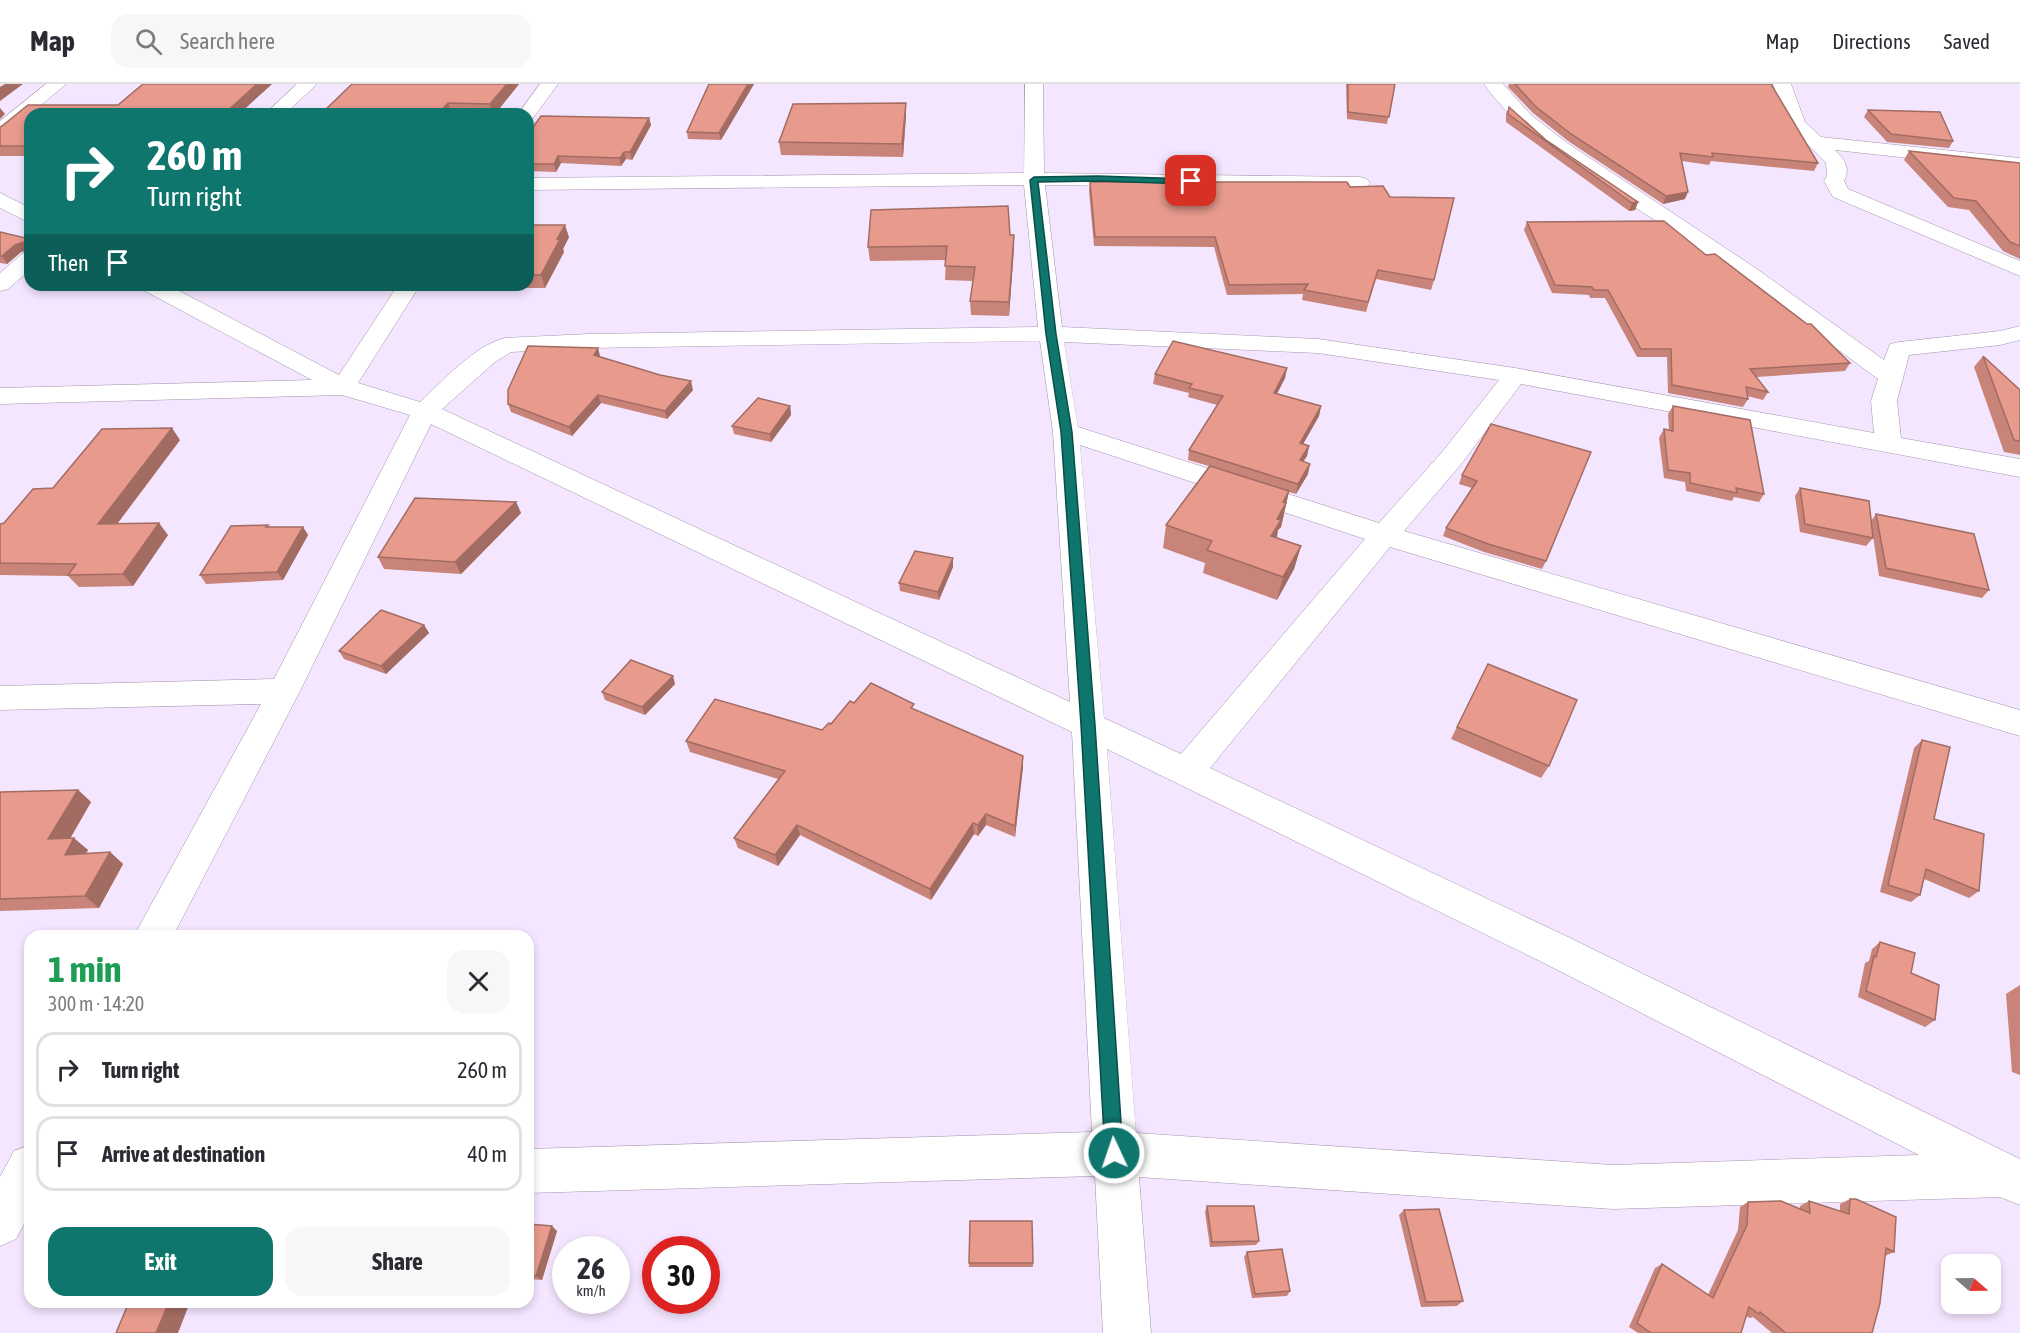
<!DOCTYPE html>
<html lang="en">
<head>
<meta charset="utf-8">
<style>
  :root { --surface:#fff; --page:#f7f7f7; --text:#2b2b33; --muted:#7c7c81; --line:#e1e1e2; --accent:#0f766e }
  body { margin:0; font-family:"Asap Condensed",sans-serif; background:var(--page); color:var(--text); height:100vh; display:flex; flex-direction:column; font-size:22px; white-space:nowrap }
  * { box-sizing:border-box; margin:0 }
  p { font-size:20px; color:var(--muted) }
  .icon { flex:none; width:33px; height:33px; fill:none; stroke:currentColor; stroke-width:2; stroke-linecap:round; stroke-linejoin:round }
  .map { position:relative; flex:1; overflow:hidden }
  .panel { position:absolute; left:24px; top:846px; width:510px; height:378px; display:flex; flex-direction:column; background:var(--surface); border-radius:18px; box-shadow:0 3px 9px #0003 }
  .panel>* { flex:none }
  .top-card { position:absolute; left:24px; top:24px; width:510px; height:183px; border-radius:18px; box-shadow:0 3px 9px #0003; background:#0f766e; color:#fff; overflow:hidden }
  .needle { width:39px; rotate:110deg }
  .fabs { position:absolute; left:1941px; top:1170px; display:grid; gap:12px }
  .fabs a { display:grid; place-items:center; width:60px; height:60px; border-radius:12px; background:var(--surface); box-shadow:0 3px 9px #0003; font-size:30px }
  .speed { position:absolute; left:552px; top:1152px; display:flex; gap:12px; font-size:30px; font-weight:700; text-align:center }
  .speed>* { display:grid; place-content:center; width:78px; height:78px; border-radius:50%; background:var(--surface); box-shadow:0 3px 9px #0003; line-height:1 }
  .speed small { font-size:15px; font-weight:400 }
  .speed .limit { border:9px solid #d22; background:#fff; color:#111 }
  .pin { position:absolute; display:grid; place-items:center; width:51px; height:51px; color:#fff; margin:-26px; border-radius:12px; box-shadow:0 3px 9px #0006 }
  .me { position:absolute; width:66px; margin:-33px; rotate:357deg; stroke-linejoin:round; filter:drop-shadow(0 0 4px #0008) }
  .turn { display:flex; align-items:center; gap:21px; height:126px; padding:0 24px; font-size:27px }
  .turn .icon { width:78px; height:78px; stroke-width:2.5 }
  .turn b { display:block; font-size:42px; line-height:51px }
  .then { display:flex; align-items:center; height:57px; padding:0 24px; background:#0003; gap:12px; font-size:22px }
  .round { display:grid; place-items:center; flex:none; width:63px; height:63px; border-radius:18px; background:var(--page) }
  .head { display:flex; align-items:center; justify-content:space-between; height:102px; padding:0 24px }
  h1 { font-size:36px; font-weight:700; line-height:45px; color:#1e9e55 }
  .cta { display:flex; gap:12px; margin-top:auto; padding:12px 24px }
  .cta a { flex:1; height:69px; border-radius:18px; background:var(--accent); color:#fff; font-size:24px; font-weight:700; line-height:69px; text-align:center }
  .cta a+a { background:var(--page); color:var(--text) }
  ul { padding:0; list-style:none }
  li { display:flex; align-items:center; gap:18px; height:75px; margin:0 12px 9px; padding:0 12px; border:3px solid var(--line); border-radius:18px }
  li div { flex:1 }
  li b { display:block; font-size:22px }
  li em { font-style:normal }
  header { display:flex; align-items:center; gap:36px; box-sizing:border-box; height:84px; padding:0 30px; background:var(--surface); border-bottom:2px solid var(--line) }
  header strong { font-size:28px }
  nav { display:flex; gap:33px; margin-inline-start:auto; font-size:21px }
  .search { width:420px; height:54px; background:var(--page); display:flex; align-items:center; gap:15px; box-sizing:border-box; padding:0 21px; border-radius:18px; color:var(--muted); font-size:22px }
  .map>svg:first-child { display:block }
  .lines { fill:none; stroke-linecap:round; stroke-linejoin:round }
  .minor-casing { stroke:#a193aa; stroke-width:1 }
  .minor { fill:#fff; fill-rule:evenodd }
  .wall { fill:#c88479 }
  .shaded-wall { fill:#a26c63 }
  .building { fill:#e89a8d; stroke:#a26c63; stroke-width:1.5 }
  .route { fill:#0f766e; stroke:#0a4d48; stroke-width:1.5 }
</style>
</head>
<body>
<header>
<strong>Map</strong>
<div class="search"><svg class="icon" aria-label="search" viewBox="0 0 24 24"><circle cx="10" cy="10" r="6"/><path d="M15 15l6 6"/></svg>Search here</div>
<nav><a>Map</a><a>Directions</a><a>Saved</a></nav>
</header>
<div class="map">
<svg width="2020" height="1249" viewBox="0 0 2020 1249">
  <rect width="100%" height="100%" fill="#f5e6ff"/>
  <g class="lines">
    <defs>
      <g id="minor">
        <path d="M46 0H66L7 50 0 52V37Z"/>
        <path d="M297 0H317L285 30H265Z"/>
        <path d="M540 0H558L533 34 528 35V30H518Z"/>
        <path d="M1025 0H1043L1044 89 1360 93 1367 95 1370 99 1367 103 1360 105 1045 101 1062 243 1318 255 1515 284 1874 349 1871 317 1878 295C1809 244 1740 194 1670 146 1609 105 1526 60 1484 0H1503L1531 31 1567 59 1754 183 1884 276 1890 260 1899 258 2000 247 2020 242V256L2000 261 1909 271 1897 317 1901 354 2020 375V393L1521 300 1462 379 1404 447 2020 626V652L1390 463 1210 684 1566 852 2020 1075V1121L2000 1113 1613 1125 1139 1093 1151 1249H1103L1095 1092 528 1109V1065L1092 1048 1072 648 431 340 300 607 173 852H134L261 620 0 626V602L274 595 410 331 342 311 0 320V304L312 296 143 206 140 201H168L339 291 398 201H420L358 299 420 318C443 297 475 261 505 254L589 250 1038 243 1024 101 528 106V94L1024 89ZM1040 257 1053 348 1070 618 442 325 495 278 511 268 589 264ZM1064 258 1318 269 1499 296 1443 367 1379 439 1078 343ZM1080 361 1365 455 1181 670 1104 634ZM1107 665 1538 876 1919 1071 1613 1081 1136 1049Z"/>
        <path d="M1773 0H1791L1805 38 1821 53 2020 74V86L1835 66C1844 75 1851 84 1844 97L1848 105 2020 177V192L1833 113 1824 97 1827 92 1826 79 1788 40Z"/>
        <path d="M0 109 30 124V139L0 124Z"/>
        <path d="M30 168V186L8 205 0 207V189L22 170Z"/>
        <path d="M30 1061V1129L16 1155 0 1162V1093L14 1067Z"/>
      </g>
    </defs>
    <use href="#minor" class="minor-casing"/>
    <use href="#minor" class="minor"/>
  </g>
  <g class="wall">
    <path d="M143 0H272L239 30H30V72H0V43L2 42 28 21H118Z"/>
    <path d="M519 0 495 30H321Z"/>
    <path d="M754 0 721 56 688 55 687 48Z"/>
    <path d="M1346 0H1395L1387 40 1347 35Z"/>
    <path d="M1509 0H1771L1818 79 1814 87 1711 77 1709 81 1682 77 1685 115 1663 120 1568 57 1533 29 1508 3Z"/>
    <path d="M1509 23 1546 56 1638 118 1635 126 1629 127 1506 38V30Z"/>
    <path d="M1868 26 1953 57 1949 64 1887 58 1864 33Z"/>
    <path d="M906 31 903 73 781 71 779 58Z"/>
    <path d="M649 34 651 41 632 76 626 75 621 82 561 79 556 88 528 87V50Z"/>
    <path d="M1909 67 2020 79V175L2003 167 1969 126 1948 123 1904 76Z"/>
    <path d="M1090 98 1350 103 1434 196 1431 206 1376 195 1366 228 1302 216 1303 210 1227 211 1214 163 1094 162 1089 107Z"/>
    <path d="M1527 138 1706 171 1850 279 1845 287 1756 293 1768 308 1763 316 1747 312 1748 315 1743 323 1668 309 1667 273H1637L1605 214H1590L1589 211 1552 209 1524 146Z"/>
    <path d="M528 141 569 153 563 165 564 168 545 204H503L502 201H528Z"/>
    <path d="M0 148 30 155V178L27 174V167L21 168 7 180 0 179Z"/>
    <path d="M1010 151 1014 164 1009 232 971 231 970 217 973 197 945 196 946 176 870 177 868 163Z"/>
    <path d="M598 264 600 273 693 306 667 335 601 319 572 352 511 328 508 320Z"/>
    <path d="M1983 272 2020 306V371L2004 368 1974 283Z"/>
    <path d="M1287 284 1285 294 1277 310 1321 322 1319 332 1303 360 1309 362 1307 372 1303 378 1308 390 1296 410 1289 408 1281 443 1278 446 1277 454 1301 462 1294 485 1277 516 1203 489 1205 479 1163 464 1166 441 1209 382 1188 376 1189 366 1217 321 1188 313 1189 309 1153 300 1155 290Z"/>
    <path d="M790 322 791 331 771 358 734 350 732 342Z"/>
    <path d="M1673 322 1764 410 1759 418 1734 413 1732 417 1686 407 1685 398 1664 394 1659 354 1664 345 1669 346 1668 330Z"/>
    <path d="M1491 340 1546 477 1542 485 1484 468 1443 452 1446 444 1472 404 1459 400 1462 391Z"/>
    <path d="M180 356 117 440 168 451 133 502 79 503 68 492 0 491V440L4 439 53 404Z"/>
    <path d="M1800 404 1871 437 1876 430 1989 506 1982 514 1879 492 1873 452V454L1866 462 1800 448 1795 412Z"/>
    <path d="M516 418 521 429 461 490 384 485 378 473Z"/>
    <path d="M268 441 269 443H303L308 451 283 496 206 500 200 491Z"/>
    <path d="M953 483 939 516 900 507 899 499Z"/>
    <path d="M424 541 429 549 386 590 344 575 339 567Z"/>
    <path d="M1488 580 1549 682 1541 694 1451 655Z"/>
    <path d="M675 600 645 631 605 616 602 608Z"/>
    <path d="M854 619 915 626 1023 672V683L1015 753 986 741 978 752 974 750 931 816 800 751 778 782 738 764 734 754 778 695 690 668 686 657 822 646 831 640Z"/>
    <path d="M1922 656 1934 735 1979 807 1969 814 1924 795 1920 811 1911 818 1880 808 1914 664Z"/>
    <path d="M78 706 91 718 70 754 88 766 86 769 110 768 123 780 99 824 0 827V708Z"/>
    <path d="M1880 858 1911 889 1935 936 1925 943 1858 913 1865 879 1869 877 1872 865Z"/>
    <path d="M2020 901V991L2012 988 2006 910Z"/>
    <path d="M1850 1115 1894 1168 1885 1172 1872 1249H1772L1753 1233 1750 1234 1746 1232 1741 1249H1638L1629 1243 1655 1184 1662 1180 1708 1211 1738 1146 1740 1123 1748 1118 1800 1125V1122L1809 1117 1840 1127V1120Z"/>
    <path d="M1207 1122 1259 1157 1256 1161 1210 1163 1205 1128Z"/>
    <path d="M1404 1126 1463 1217 1457 1222 1421 1223 1399 1131Z"/>
    <path d="M528 1140 557 1147 542 1196 528 1195Z"/>
    <path d="M1247 1168 1290 1207 1287 1212 1252 1214 1244 1173Z"/>
    <rect x="969" y="1179" width="64" height="4"/>
  </g>
  <g class="shaded-wall">
    <path d="M5 0H23L0 17V3Z"/>
    <path d="M257 0H272L239 30H224Z"/>
    <path d="M507 0H519L495 30H493L490 20Z"/>
    <path d="M748 0H754L721 56 719 49Z"/>
    <path d="M448 19 452 30H440L439 29Z"/>
    <path d="M906 19V31L903 73 902 60Z"/>
    <path d="M0 24 5 30 0 35Z"/>
    <path d="M649 34 651 41 632 76 630 68Z"/>
    <path d="M624 68 626 75 621 82 620 74Z"/>
    <path d="M558 72 561 79 556 88 554 80Z"/>
    <path d="M1688 108 1685 115 1663 120 1666 112Z"/>
    <path d="M1638 118 1635 126 1629 127 1632 119Z"/>
    <path d="M565 141 569 153 563 165 564 168 545 204 541 191 557 155Z"/>
    <path d="M1014 151V164L1009 232V218Z"/>
    <path d="M24 158 29 166 21 168 7 180 2 172 15 161Z"/>
    <path d="M598 264 600 272 596 279 594 271Z"/>
    <path d="M1287 284 1285 294 1272 319 1274 309Z"/>
    <path d="M691 297 693 306 667 335 665 327Z"/>
    <path d="M598 311 601 319 572 352 569 343Z"/>
    <path d="M790 322 791 331 771 358 770 350Z"/>
    <path d="M1321 322 1319 332 1298 369 1300 359Z"/>
    <path d="M172 344 180 356 108 452 98 440Z"/>
    <path d="M1309 362 1307 372 1297 386 1300 376Z"/>
    <path d="M1310 380 1308 390 1296 410 1298 400Z"/>
    <path d="M1289 407 1281 443 1278 446 1275 460 1271 452 1283 418Z"/>
    <path d="M516 418 521 429 461 490 455 478Z"/>
    <path d="M159 439 168 451 133 502 123 490Z"/>
    <path d="M303 443 308 451 283 496 277 488Z"/>
    <path d="M1301 462 1294 485 1277 516 1283 493Z"/>
    <path d="M953 474V483L939 516 938 508Z"/>
    <path d="M424 541 429 549 386 590 381 582Z"/>
    <path d="M673 592 675 600 645 631 642 623Z"/>
    <path d="M1023 672V683L1015 753V742Z"/>
    <path d="M78 706 91 718 63 767 48 755Z"/>
    <path d="M986 730V741L978 752V741Z"/>
    <path d="M973 739 974 750 931 816 930 805Z"/>
    <path d="M797 741 800 751 778 782 775 771Z"/>
    <path d="M74 754 88 766 79 783 65 771Z"/>
    <path d="M110 768 123 780 99 824 85 812Z"/>
    <path d="M552 1142 557 1147 542 1196 536 1192Z"/>
    <path d="M169 1218H190L178 1249H156Z"/>
  </g>
  <g class="building">
    <path d="M143 0H257L224 30H30V62H0V43L2 42 28 21H118Z"/>
    <path d="M352 0H507L490 20 448 19 439 29 395 28 393 30H321Z"/>
    <path d="M709 0H748L719 49 687 48Z"/>
    <path d="M1348 0H1395L1389 33 1348 28Z"/>
    <path d="M1515 0H1771L1818 79 1712 69 1713 73 1680 69 1688 108 1666 112 1571 50 1535 22Z"/>
    <path d="M906 19 902 60 779 58 793 20Z"/>
    <path d="M1509 23 1546 56 1638 118 1632 119 1508 30Z"/>
    <path d="M1868 26 1940 28 1953 57 1891 50Z"/>
    <path d="M541 32 649 34 630 68H624L620 74 558 72 554 80H528V50Z"/>
    <path d="M1909 67 2020 79V162L2010 158 1976 117 1954 114Z"/>
    <path d="M1090 98H1347L1350 103 1383 102 1390 113 1454 114 1434 196 1378 186 1368 218 1304 206 1308 200 1229 201 1215 153H1095Z"/>
    <path d="M1008 122 1010 151H1014L1009 218 970 217 975 183 945 182 947 162 868 163 871 126Z"/>
    <path d="M1664 137 1706 171 1715 170 1807 240H1811L1850 279 1750 285 1768 308 1746 303 1748 315 1672 301 1671 265H1641L1608 206H1594L1592 203 1555 201 1527 138Z"/>
    <path d="M528 141H565L557 155H560L541 191H528Z"/>
    <path d="M0 148 30 155V174H27V160L24 158 15 161 2 172H0Z"/>
    <path d="M1173 257 1287 284 1274 309 1321 322 1300 359 1309 362 1300 376 1310 380 1298 400 1189 366 1223 312 1189 304 1192 300 1155 290Z"/>
    <path d="M528 262 598 264 594 271 660 291 691 297 665 327 598 311 569 343 508 320V306Z"/>
    <path d="M1983 272 2020 306V357L2014 356Z"/>
    <path d="M758 314 790 322 770 350 732 342Z"/>
    <path d="M1673 322 1750 336 1764 410 1736 404 1737 409 1690 399V389L1668 386 1664 345 1673 347Z"/>
    <path d="M1491 340 1591 368 1546 477 1488 460 1446 444 1477 397 1462 391Z"/>
    <path d="M172 344 98 440 159 439 123 490 68 491 76 480 0 479V440L4 439 33 405 53 404 102 345Z"/>
    <path d="M1210 382 1289 407 1283 418 1286 419 1277 435 1281 436 1271 452 1301 462 1283 493 1207 466 1212 457 1166 441Z"/>
    <path d="M1800 404 1869 417 1873 454 1805 440Z"/>
    <path d="M415 414 516 418 455 478 378 473Z"/>
    <path d="M1876 430 1974 450 1989 506 1886 484Z"/>
    <path d="M268 441 266 443H303L277 488 200 491 231 442Z"/>
    <path d="M915 467 953 474 938 508 899 499Z"/>
    <path d="M381 526 424 541 381 582 339 567Z"/>
    <path d="M631 576 673 592 642 623 602 608Z"/>
    <path d="M1488 580 1577 616 1549 682 1457 643Z"/>
    <path d="M871 599 914 620 911 624 1023 672 1015 742 986 730 978 741 973 739 930 805 797 741 775 771 734 754 785 687 686 657 715 615 822 646 829 639 831 640 850 617 854 619Z"/>
    <path d="M1922 656 1950 663 1934 735 1984 750 1979 807 1926 785 1920 811 1888 801Z"/>
    <path d="M78 706 48 755 74 754 65 771 110 768 85 812 0 815V708Z"/>
    <path d="M1880 858 1915 869 1911 889 1939 901 1935 936 1866 907 1874 872 1876 873Z"/>
    <path d="M1850 1115H1856L1896 1133 1894 1168 1886 1164 1880 1219 1872 1249H1786L1760 1228 1759 1230 1749 1223 1741 1249H1651L1637 1239 1662 1180 1713 1214 1747 1141 1748 1118 1781 1117 1810 1129 1809 1117 1849 1130Z"/>
    <path d="M1207 1122H1254L1259 1157 1212 1158Z"/>
    <path d="M1439 1125 1463 1217 1426 1218 1404 1126Z"/>
    <path d="M970 1137H1032L1033 1179H969Z"/>
    <path d="M528 1140 552 1142 536 1192 528 1191Z"/>
    <path d="M1282 1165 1290 1207 1255 1210 1247 1168Z"/>
    <path d="M129 1218H169L156 1249H116Z"/>
  </g>
  <path class="route" d="M1098 92 1191 95 1195 97 1191 100 1098 97 1038 98 1056 250 1072 348 1095 641 1123 1069 1121 1076 1114 1078 1108 1076 1105 1069 1081 641 1061 348 1046 250 1030 96 1034 93Z"/>
</svg>
<div class="fabs">
<a><svg class="needle" viewBox="-14 -14 28 28"><path d="M0-13l5 13h-10z" fill="#e53935"/><path d="M0 13l5-13h-10z" fill="#7c7c81"/></svg></a>
</div>
<div class="speed"><div>26<small>km/h</small></div><div class="limit">30</div></div>
<div class="pin" style="left:1191px;top:97px;background:#d93025"><svg class="icon" aria-label="arrive" viewBox="0 0 24 24"><path d="M6 21V4h12l-3 4 3 4H6"/></svg></div>
<svg class="me" style="left:1114px;top:1069px" viewBox="-20 -20 40 40"><circle r="17" fill="#0f766e" stroke="#fff" stroke-width="3"/><path d="M0-11L8 9 0 5-8 9z" fill="#fff"/></svg>
<div class="top-card">
<div class="turn"><svg class="icon" aria-label="right" viewBox="0 0 24 24"><path d="M7 20v-9h11M14 6l5 5-5 5"/></svg><div><b>260 m</b>Turn right</div></div>
<div class="then">Then<svg class="icon" aria-label="arrive" viewBox="0 0 24 24"><path d="M6 21V4h12l-3 4 3 4H6"/></svg></div>
</div>
<section class="panel">
<div class="head"><div><h1>1 min</h1><p>300 m · 14:20</p></div><a class="round"><svg class="icon" aria-label="close" viewBox="0 0 24 24"><path d="M6 6l12 12M18 6L6 18"/></svg></a></div>
<ul>
<li><svg class="icon" aria-label="right" viewBox="0 0 24 24"><path d="M7 20v-9h11M14 6l5 5-5 5"/></svg><div><b>Turn right</b></div><em>260 m</em></li>
<li><svg class="icon" aria-label="arrive" viewBox="0 0 24 24"><path d="M6 21V4h12l-3 4 3 4H6"/></svg><div><b>Arrive at destination</b></div><em>40 m</em></li>
</ul>
<div class="cta"><a>Exit</a><a>Share</a></div>
</section>
</div>
</body>
</html>
